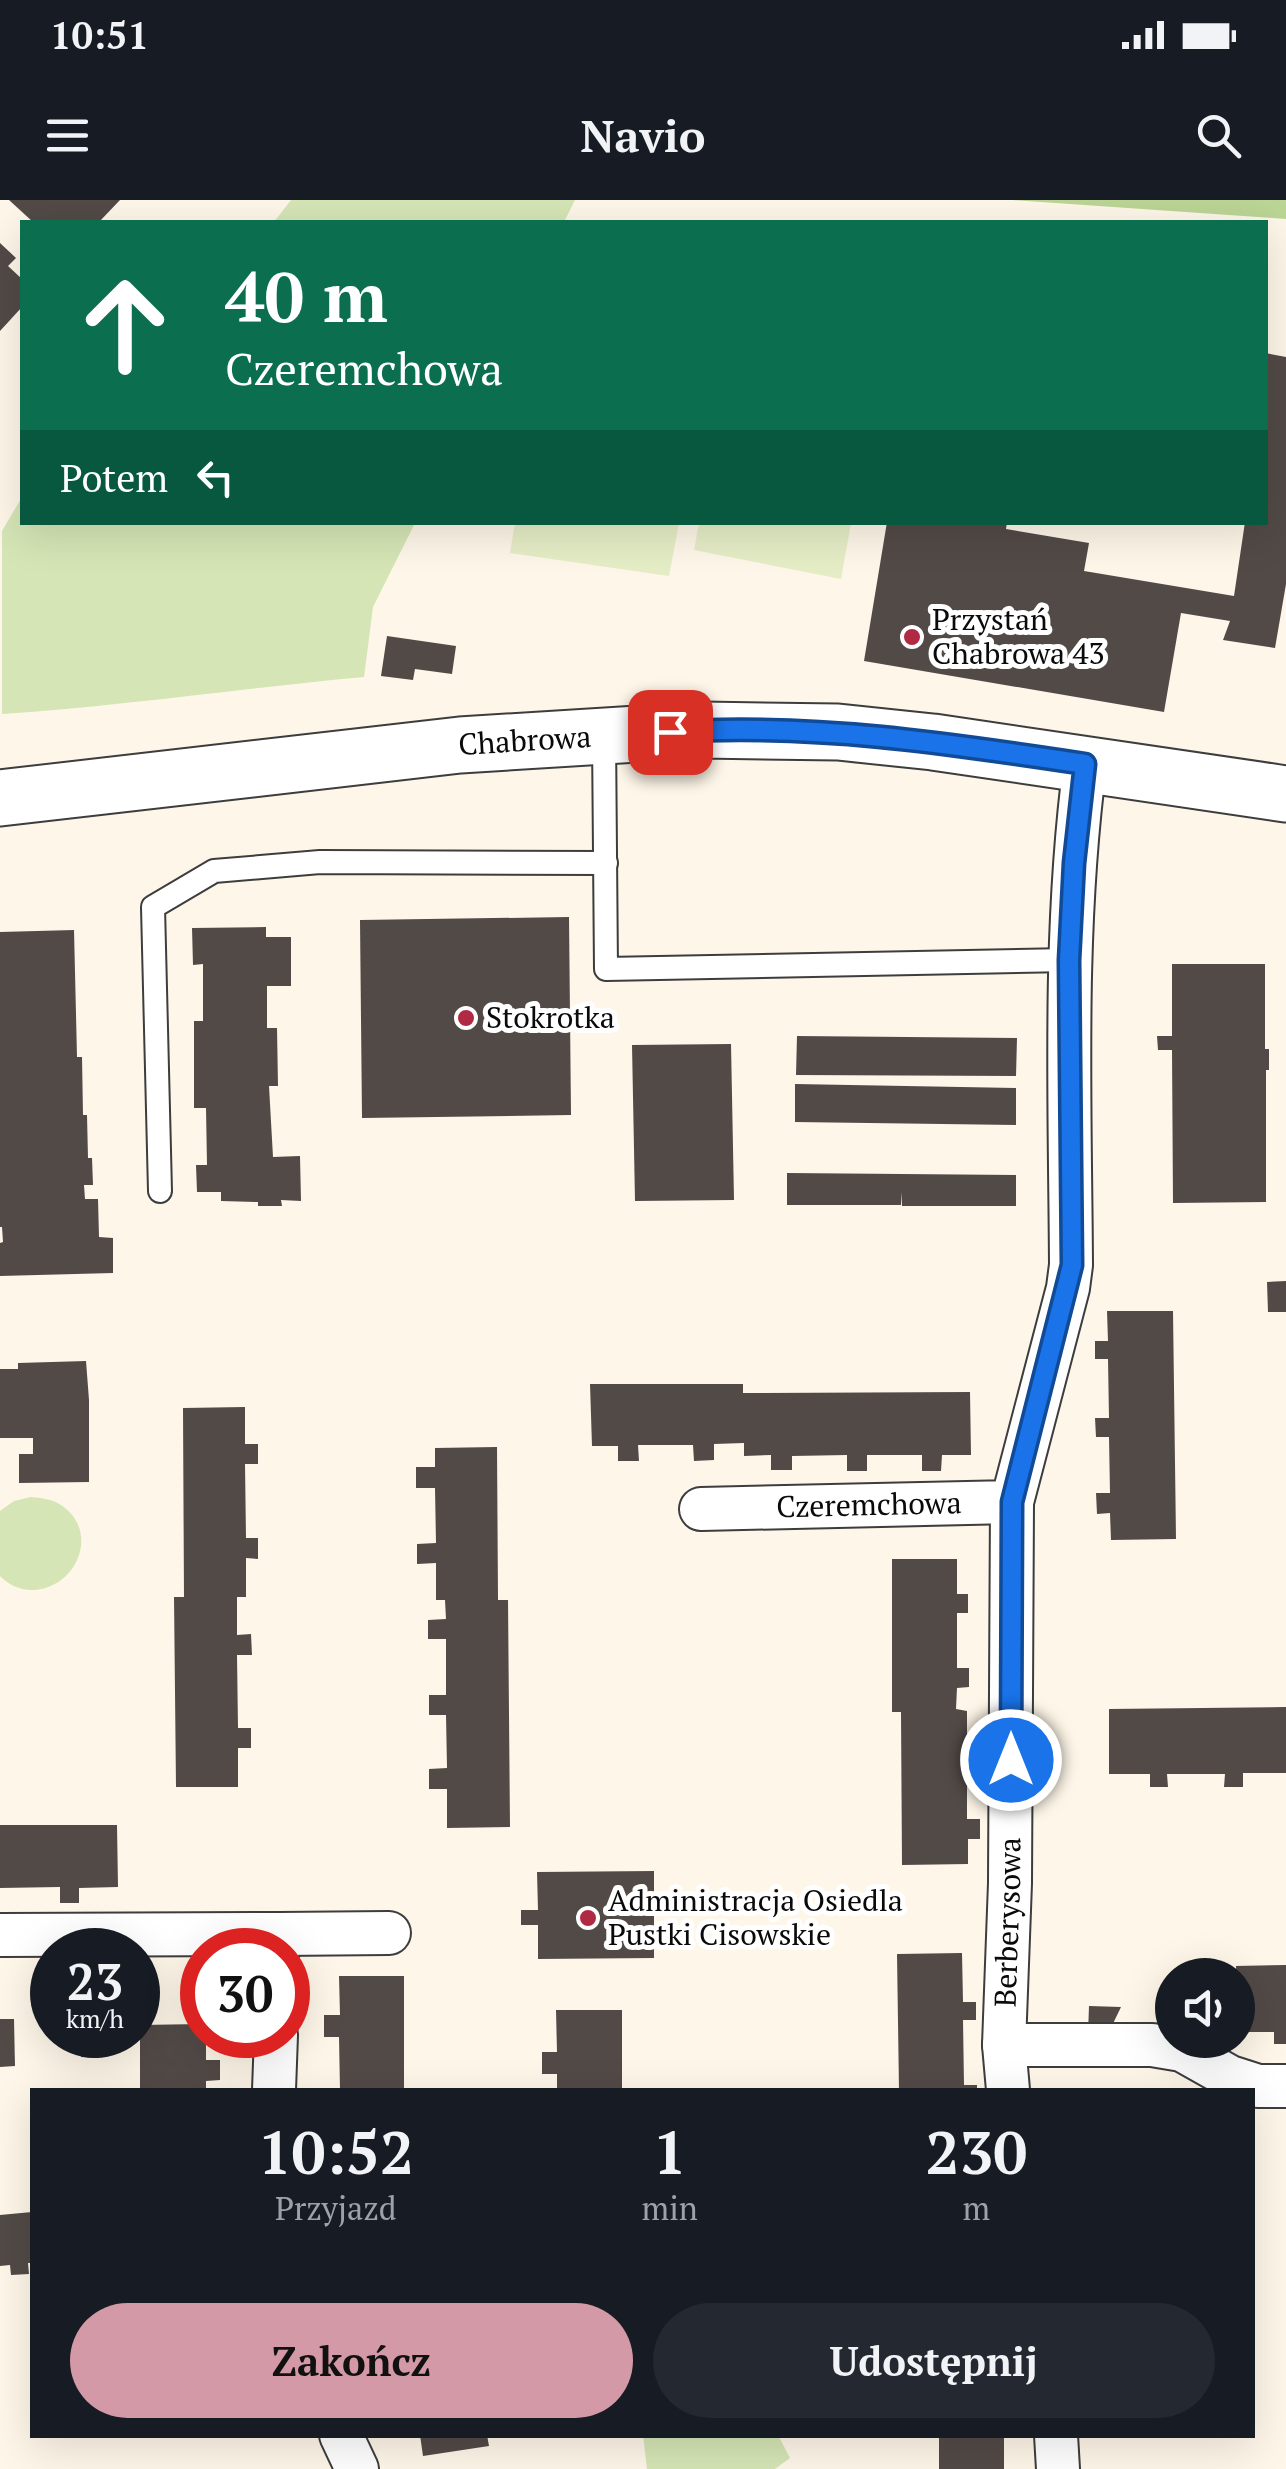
<!DOCTYPE html>
<html lang="pl">
<head>
<meta charset="utf-8">
<style>
  :root { --surface:#171b24; --page:#242831; --text:#f1f3f6; --muted:#9ea1a6; --accent:#d499a6 }
  body { margin:0; font-family:"PT Serif",serif; background:var(--page); color:var(--text); height:100vh; display:flex; flex-direction:column; font-size:38px; white-space:nowrap }
  * { box-sizing:border-box; margin:0 }
  p { font-size:32px; color:var(--muted) }
  .icon { flex:none; width:55px; height:55px; fill:none; stroke:currentColor; stroke-width:2; stroke-linecap:round; stroke-linejoin:round }
  .map { position:relative; flex:1; overflow:hidden }
  .sheet { position:absolute; left:30px; top:1888px; width:1225px; height:350px; display:flex; flex-direction:column; background:var(--surface); border-radius:0px; box-shadow:0 10px 40px #0002 }
  .sheet>* { flex:none }
  .banner { position:absolute; left:20px; top:20px; width:1248px; height:305px; border-radius:0px; box-shadow:0 10px 40px #0002; background:#0b6e4f; color:#fff; overflow:hidden }
  .controls { position:absolute; left:1155px; top:1758px; display:grid; gap:20px }
  .controls a { display:grid; place-items:center; width:100px; height:100px; border-radius:50%; background:var(--surface); box-shadow:0 10px 40px #0002; font-size:50px }
  .speed { position:absolute; left:30px; top:1728px; display:flex; gap:20px; font-size:50px; font-weight:700; text-align:center }
  .speed>* { display:grid; place-content:center; width:130px; height:130px; border-radius:50%; background:var(--surface); box-shadow:0 10px 40px #0002; line-height:1 }
  .speed small { font-size:25px; font-weight:400 }
  .speed .limit { border:15px solid #d22; background:#fff; color:#111 }
  .pin { position:absolute; display:grid; place-items:center; width:85px; height:85px; color:#fff; margin:-42px; border-radius:20px; box-shadow:0 5px 15px #0006 }
  .me { position:absolute; width:110px; margin:-55px; rotate:0deg; stroke-linejoin:round; filter:drop-shadow(0 0 8px #0008) }
  .turn { display:flex; align-items:center; gap:35px; height:210px; padding:0 40px; font-size:45px }
  .turn .icon { width:130px; height:130px; stroke-width:2.5 }
  .turn b { display:block; font-size:70px; line-height:85px }
  .then { display:flex; align-items:center; height:95px; padding:0 40px; background:#0003; gap:20px; font-size:38px }
  .eta { display:flex; justify-content:space-evenly; align-items:center; height:170px; text-align:center }
  .eta b { font-size:60px; font-weight:700; line-height:70px }
  .cta { display:flex; gap:20px; margin-top:auto; padding:20px 40px }
  .cta a { flex:1; height:115px; border-radius:60px; background:var(--accent); color:#111; font-size:40px; font-weight:700; line-height:115px; text-align:center }
  .cta a+a { background:var(--page); color:var(--text) }
  .status { display:flex; justify-content:space-between; align-items:center; height:70px; padding:0 50px; background:var(--surface); direction:ltr }
  .status svg { height:28px; fill:currentColor }
  header { display:flex; justify-content:space-between; align-items:center; height:130px; padding:0 40px; background:var(--surface); font-size:45px; font-weight:700 }
  .map>svg:first-child { display:block }
  .green { fill:#d5e5b5 }
  .forest { fill:#bbd595 }
  .pitch { fill:#e5edc6 }
  .building { fill:#524a47 }
  .lines { fill:none; stroke-linecap:round; stroke-linejoin:round }
  .service-casing { stroke:#3d3d3d; stroke-width:26 }
  .minor-casing { stroke:#3d3d3d; stroke-width:46 }
  .tertiary-casing { stroke:#3d3d3d; stroke-width:59 }
  .service { stroke:#fff; stroke-width:22 }
  .minor { stroke:#fff; stroke-width:42 }
  .tertiary { stroke:#fff; stroke-width:55 }
  .route-casing { stroke:#114b97; stroke-width:25 }
  .route { stroke:#1a73e8; stroke-width:18 }
  .poi-dot { fill:#b12a44; stroke:#fff; stroke-width:4 }
  .labels { text-anchor:middle; stroke-width:10; stroke-linejoin:round; paint-order:stroke }
  .poi-label { font-size:30px; fill:#0a0a0a; stroke:#fff; text-anchor:start }
  .street-label { font-size:30px; fill:#0a0a0a; stroke:#fff }
</style>
</head>
<body>
<div class="status"><b>10:51</b><svg viewBox="0 0 49 12"><path d="M0 12V9h3v3zM5 12V6h3v6zM10 12V3h3v9zM15 12V0h3v12zM26 1h20v11H26zM47 4h2v5h-2z"/></svg></div>
<header><svg class="icon" aria-label="menu" viewBox="0 0 24 24"><path d="M4 6h16M4 12h16M4 18h16"/></svg>Navio<svg class="icon" aria-label="search" viewBox="0 0 24 24"><circle cx="10" cy="10" r="6"/><path d="M15 15l6 6"/></svg></header>
<div class="map">
<svg width="1286" height="2269" viewBox="0 0 1286 2269">
  <rect width="100%" height="100%" fill="#fef6e8"/>
  <g class="green">
    <path d="M291 0H575L564 22H274Z"/>
    <path d="M22 297V322L415 323 373 407 364 477C243 488 123 506 2 514V331Z"/>
    <path d="M31 1297C42 1298 51 1299 61 1305 100 1331 78 1386 35 1390 21 1391 9 1385 0 1376V1311L14 1301Z"/>
    <path d="M643 2235H778L790 2258 775 2269H647Z"/>
  </g>
  <path class="forest" d="M1012 0H1286V19L1273 18Z"/>
  <g class="pitch">
    <path d="M515 323V322L679 323 669 376 510 353Z"/>
    <path d="M699 323H851L841 379 694 350Z"/>
  </g>
  <g class="building">
    <path d="M9 0H120L99 22H33Z"/>
    <path d="M0 43 16 58 8 66 22 79V107L0 131Z"/>
    <path d="M1265 153 1286 157V384L1275 448 1223 440 1230 421 1181 413 1164 512 864 461 887 322H1007L1006 329 1089 343 1084 371 1234 396 1245 322H1265Z"/>
    <path d="M387 436 456 446 452 474 415 469 413 480 381 476Z"/>
    <path d="M569 717 571 915 362 918 360 720Z"/>
    <path d="M266 727V737H291V786H267V828H277L278 886H269L273 957 300 956 301 1001 281 1000 282 1006H258V1002L221 1001V992H197L196 965H207L206 908H194V821H203V764L193 765 192 728Z"/>
    <path d="M74 730 77 857H82L83 915H87L88 958H92L93 985H84L85 999H98L99 1037 113 1038V1073L0 1076V1043L3 1042 2 1027H0V732Z"/>
    <path d="M1172 764H1265V849H1269V870H1266V1002L1173 1003 1172 850H1158L1157 836H1172Z"/>
    <path d="M797 836 1017 838 1016 876 796 875Z"/>
    <path d="M731 844 734 1000 635 1001 632 845Z"/>
    <path d="M795 884 1016 888V925L795 922Z"/>
    <path d="M787 973 1016 975V1006H902V992L901 1005H787Z"/>
    <path d="M1286 1081V1112H1268L1267 1082Z"/>
    <path d="M1107 1111H1173L1176 1339 1111 1340 1110 1313 1097 1314 1096 1293H1110L1109 1237H1096L1095 1218H1109L1108 1159H1095V1141H1108Z"/>
    <path d="M86 1161 89 1200V1282L19 1283V1254H33V1238H0V1169H18V1163Z"/>
    <path d="M590 1184H743V1193L970 1192 971 1255H942L941 1271H922V1255H867V1271H847V1255L792 1256V1270H771V1255L744 1256V1243L714 1244V1260L694 1261 693 1245H638L639 1261H618V1246H592Z"/>
    <path d="M245 1207V1244H258V1264H245L246 1338H258V1359L246 1358V1397H237V1435L251 1434 252 1455H237L238 1528H251V1548H238V1587H176L174 1397H184L183 1208Z"/>
    <path d="M497 1247 498 1400H508L510 1627 447 1628V1589H429V1569L447 1568 446 1515H429V1495H446V1439H428V1420L446 1419 445 1400H436V1363L417 1364V1344L436 1343 435 1288H416V1267H435V1248Z"/>
    <path d="M892 1359H957V1394H968V1413H957V1468H969V1487L957 1488 956 1509 967 1511V1545H978V1564H967V1619H980V1639H968V1664L902 1665 901 1512H892Z"/>
    <path d="M1286 1507V1573H1243V1587H1224L1225 1574H1167L1168 1587H1150V1574H1109V1509Z"/>
    <path d="M0 1625H117L118 1687 79 1688V1703H60V1687L0 1688Z"/>
    <path d="M654 1671V1758L538 1759V1725H521V1710H538L537 1672Z"/>
    <path d="M962 1753 963 1802H976V1820H963L964 1885H977V1890H899L897 1754Z"/>
    <path d="M1286 1765V1844H1274V1832H1238L1236 1766Z"/>
    <path d="M339 1776H404V1890H340L339 1837H324V1815H340Z"/>
    <path d="M1089 1806 1121 1807 1108 1834H1088Z"/>
    <path d="M556 1810H622V1890H557V1874H542V1852H557Z"/>
    <path d="M0 1819H14L15 1866 0 1867Z"/>
    <path d="M202 1824V1835H206V1860H220V1880L206 1881V1890H140V1825Z"/>
    <path d="M83 1835H101L99 1858 81 1857Z"/>
    <path d="M32 2012V2063H28L29 2074 11 2075 10 2065 0 2066V2015Z"/>
    <path d="M420 2235H487L489 2246 423 2256Z"/>
    <rect x="939" y="2235" width="65" height="34"/>
  </g>
  <g class="lines">
    <defs>
      <g id="service">
        <path d="M604 536 606 769 1069 760"/>
        <path d="M160 991 153 707 214 671 320 662 606 663"/>
      </g>
      <g id="minor">
        <path id="s1" d="M701 1309 1012 1302 1068 1088 1071 1065C1070 897 1063 732 1085 564"/>
        <path d="M279 1734 389 1733"/>
        <path d="M0 1735 279 1734 278 1750"/>
        <path d="M1004 1845H1152L1182 1850 1230 1877 1258 1886H1286"/>
        <path d="M274 1890 276 1835"/>
        <path id="s2" d="M1008 1890 1004 1845 1010 1683 1012 1302"/>
        <path d="M341 2235 357 2269"/>
        <path d="M1056 2235 1058 2269"/>
      </g>
      <g id="tertiary">
        <path id="s3" d="M0 598 460 545 702 530 838 532 933 542 1286 594"/>
      </g>
    </defs>
    <use href="#service" class="service-casing"/>
    <use href="#minor" class="minor-casing"/>
    <use href="#tertiary" class="tertiary-casing"/>
    <use href="#service" class="service"/>
    <use href="#minor" class="minor"/>
    <use href="#tertiary" class="tertiary"/>
  </g>
  <g class="lines">
    <defs>
      <path id="route" d="M670 532C812 523 946 543 1085 564L1074 663 1069 760 1072 1065 1012 1302 1011 1560"/>
    </defs>
    <use href="#route" class="route-casing"/>
    <use href="#route" class="route"/>
  </g>
  <g class="poi-dot">
    <circle cx="912" cy="437" r="10"/>
    <circle cx="466" cy="818" r="10"/>
    <circle cx="588" cy="1718" r="10"/>
  </g>
  <g class="labels">
    <g class="poi-label">
      <text x="932" y="430">Przystań<tspan x="932" dy="34">Chabrowa 43</tspan></text>
      <text x="486" y="828">Stokrotka</text>
      <text x="608" y="1711">Administracja Osiedla<tspan x="608" dy="34">Pustki Cisowskie</tspan></text>
    </g>
    <g class="street-label">
      <text dy="10" stroke="none"><textPath href="#s3" startOffset="528">Chabrowa</textPath></text>
      <text dy="10" stroke="none"><textPath href="#s1" startOffset="168">Czeremchowa</textPath></text>
      <text dy="10" stroke="none"><textPath href="#s2" startOffset="168">Berberysowa</textPath></text>
    </g>
  </g>
</svg>
<div class="controls">
<a><svg class="icon" aria-label="sound" viewBox="0 0 24 24"><path d="M4 9h4l5-4v14l-5-4H4zM17 9q2 3 0 6"/></svg></a>
</div>
<div class="speed"><div>23<small>km/h</small></div><div class="limit">30</div></div>
<div class="pin" style="left:670px;top:532px;background:#d93025"><svg class="icon" aria-label="arrive" viewBox="0 0 24 24"><path d="M6 21V4h12l-3 4 3 4H6"/></svg></div>
<svg class="me" style="left:1011px;top:1560px" viewBox="-20 -20 40 40"><circle r="17" fill="#1a73e8" stroke="#fff" stroke-width="3"/><path d="M0-11L8 9 0 5-8 9z" fill="#fff"/></svg>
<div class="banner">
<div class="turn"><svg class="icon" aria-label="ahead" viewBox="0 0 24 24"><path d="M12 20V5M6 11l6-6 6 6"/></svg><div><b>40 m</b>Czeremchowa</div></div>
<div class="then">Potem<svg class="icon" aria-label="left" viewBox="0 0 24 24"><path d="M17 20v-9H6M10 6l-5 5 5 5"/></svg></div>
</div>
<section class="sheet">
<div class="eta">
<div><b>10:52</b><p>Przyjazd</p></div>
<div><b>1</b><p>min</p></div>
<div><b>230</b><p>m</p></div>
</div>
<div class="cta"><a>Zakończ</a><a>Udostępnij</a></div>
</section>
</div>
</body>
</html>
